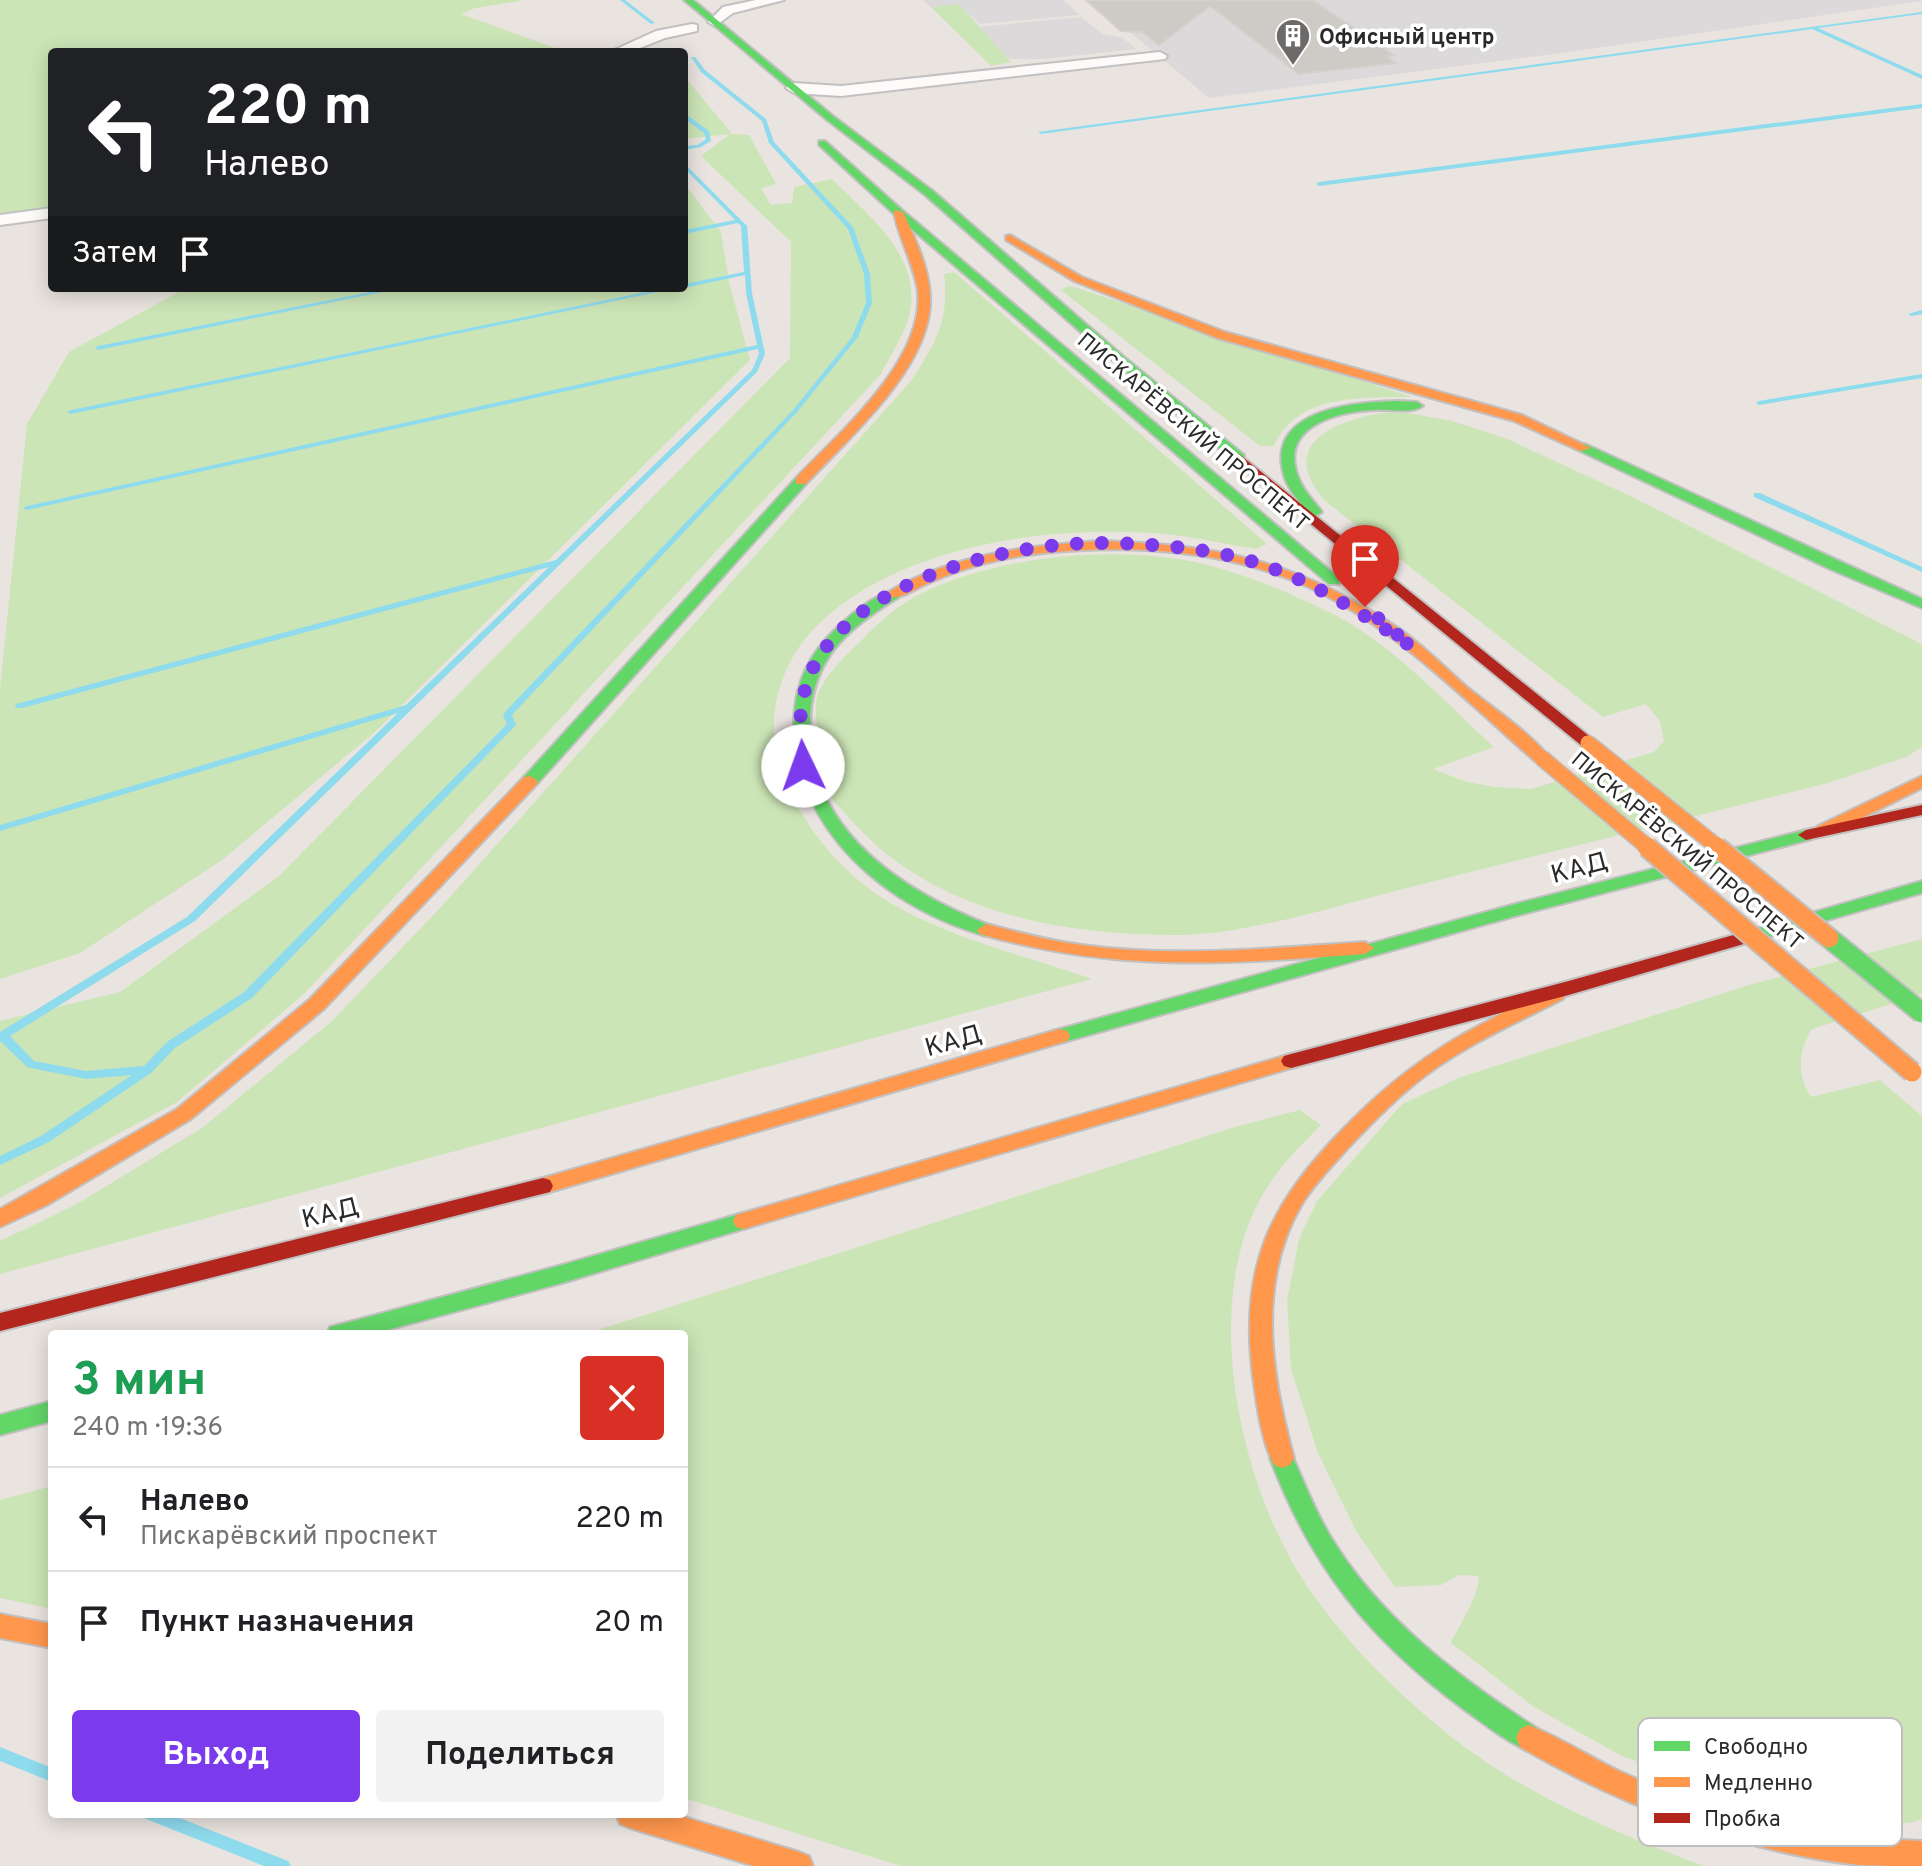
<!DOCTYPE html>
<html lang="ru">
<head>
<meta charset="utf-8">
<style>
  :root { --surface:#fff; --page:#f2f2f2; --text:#202124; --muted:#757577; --line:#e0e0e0; --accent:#7c3aed }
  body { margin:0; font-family:Overpass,sans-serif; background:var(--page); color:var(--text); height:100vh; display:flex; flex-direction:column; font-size:30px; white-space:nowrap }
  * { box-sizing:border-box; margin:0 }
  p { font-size:26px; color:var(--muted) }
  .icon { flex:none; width:44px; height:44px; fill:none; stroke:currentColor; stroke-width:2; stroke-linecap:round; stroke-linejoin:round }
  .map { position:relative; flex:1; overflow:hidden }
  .panel { position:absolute; left:48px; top:1330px; width:640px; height:488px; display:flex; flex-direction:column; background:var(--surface); border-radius:8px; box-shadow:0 4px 20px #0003 }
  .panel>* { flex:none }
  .top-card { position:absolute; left:48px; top:48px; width:640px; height:244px; border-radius:8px; box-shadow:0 4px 20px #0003; background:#202124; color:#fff; overflow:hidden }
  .pin { position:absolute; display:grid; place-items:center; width:68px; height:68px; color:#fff; margin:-82px -34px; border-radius:50% 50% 50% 0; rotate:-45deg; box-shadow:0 0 8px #0007 }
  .pin .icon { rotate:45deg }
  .me { position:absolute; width:88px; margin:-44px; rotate:357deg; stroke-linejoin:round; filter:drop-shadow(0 0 6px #0008) }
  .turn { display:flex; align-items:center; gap:28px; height:168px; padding:0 24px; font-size:36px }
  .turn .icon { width:104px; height:104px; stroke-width:2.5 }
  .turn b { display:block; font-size:56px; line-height:68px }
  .then { display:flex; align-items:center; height:76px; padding:0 24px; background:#0003; gap:16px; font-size:30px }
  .round { display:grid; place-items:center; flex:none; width:84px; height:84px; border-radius:8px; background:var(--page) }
  .head { display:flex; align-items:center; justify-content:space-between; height:136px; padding:0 24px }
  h1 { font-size:48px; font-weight:700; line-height:60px; color:#1e9e55 }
  .primary-button { display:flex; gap:16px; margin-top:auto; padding:16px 24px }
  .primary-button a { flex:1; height:92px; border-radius:8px; background:var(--accent); color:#fff; font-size:32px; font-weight:700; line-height:92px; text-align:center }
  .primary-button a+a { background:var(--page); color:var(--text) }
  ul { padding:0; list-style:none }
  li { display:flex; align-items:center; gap:24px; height:104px; padding:0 24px; border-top:2px solid var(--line) }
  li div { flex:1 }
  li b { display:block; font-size:30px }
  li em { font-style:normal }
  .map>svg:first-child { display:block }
  .industrial { fill:#dcd9db }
  .green { fill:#cce5b6 }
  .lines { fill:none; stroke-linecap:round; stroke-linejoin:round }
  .stream { fill:#8fdbee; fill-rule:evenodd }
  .building { fill:#cecac6; stroke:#d4d0cb; stroke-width:2 }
  .street-casing { stroke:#c2c0c1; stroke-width:4 }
  .fast-casing { stroke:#c2c0c1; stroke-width:4 }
  .slow-casing { stroke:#c2c0c1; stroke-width:4 }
  .jam-casing { stroke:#c2c0c1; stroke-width:4 }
  .street { fill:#fcfbfa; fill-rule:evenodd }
  .fast { fill:#63d668; fill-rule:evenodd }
  .slow { fill:#ff974d; fill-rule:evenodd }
  .jam { fill:#b3261e; fill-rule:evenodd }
  .fast-bridge-casing { stroke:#c2c0c1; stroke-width:23; stroke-linecap:butt }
  .slow-bridge-far1-casing { stroke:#c2c0c1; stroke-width:18; stroke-linecap:butt }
  .slow-bridge-casing { stroke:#c2c0c1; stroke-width:23; stroke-linecap:butt }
  .fast-bridge { stroke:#63d668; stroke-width:19 }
  .slow-bridge-far1 { stroke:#ff974d; stroke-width:15 }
  .slow-bridge { stroke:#ff974d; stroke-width:19 }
  .route { stroke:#7c3aed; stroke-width:14; stroke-dasharray:0 25.2 }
  .labels { text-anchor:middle; stroke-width:7; stroke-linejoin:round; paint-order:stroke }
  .far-poi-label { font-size:22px; font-weight:bold; fill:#2a2a2a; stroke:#fff; text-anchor:start }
  .far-street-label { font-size:22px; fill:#2a2a2a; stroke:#fff }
  .street-label { font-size:26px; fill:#2a2a2a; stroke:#fff }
  .key { fill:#fff; stroke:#bfbfbf; stroke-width:2 }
  .key-label { font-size:22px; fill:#2a2a2a }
</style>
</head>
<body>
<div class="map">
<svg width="1922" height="1866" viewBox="0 0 1922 1866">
  <rect width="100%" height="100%" fill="#e9e4df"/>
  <g class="industrial">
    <path d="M923 0H1063L1080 15 980 24 959 5 931 7Z"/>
    <path d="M1085 0H1922V1L1569 52 1209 98 1131 33 1121 31 1107 19 1112 16 1106 11 1096 9Z"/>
    <path d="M1081 17 1103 34 1123 38 1136 49 1044 59H1009L978 27Z"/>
  </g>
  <g class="green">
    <path d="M0 0H525L475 8 461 14 566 52H52V207L0 214Z"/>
    <path d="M959 4 1011 62 991 66 931 7Z"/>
    <path d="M684 76 732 134 749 135 776 184 761 188 771 205 792 203 794 187 832 179C868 215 921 255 910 312 906 333 890 355 881 374L305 993 177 1102 0 1198V1021L120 992 279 876 790 358 791 242 701 156 730 134 684 139Z"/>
    <path d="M684 183 721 232 729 282 750 360 376 731 222 860 80 953 0 979V689L27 424 69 352 186 288H684Z"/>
    <path d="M954 272 1267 544 1256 549C1229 545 1201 538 1173 535 1057 523 893 543 810 633 779 668 766 718 779 762 797 821 840 874 894 905 955 940 1026 956 1092 979L0 1274V1241L75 1205 202 1128 332 1021 441 907 911 381C935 343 950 320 944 274Z"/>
    <path d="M1069 286 1077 288 1412 397C1362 398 1297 393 1274 446H1260L1061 290Z"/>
    <path d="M1381 413H1408L1452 421 1505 438 1628 495 1914 640 1922 645V747L1906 757 1828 783C1689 818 1550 852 1411 887 1343 904 1250 934 1181 935 1063 936 933 913 851 820 841 808 827 796 822 781 818 770 819 754 819 742 818 728 813 707 818 694 826 674 846 655 861 641 879 622 898 605 922 593 995 558 1092 548 1171 558 1223 564 1290 592 1337 616 1396 648 1445 702 1494 747L1433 769 1464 781 1494 787 1531 789 1654 752 1664 741 1660 721 1646 704 1603 717 1325 501C1277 445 1332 422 1381 413Z"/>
    <path d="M1922 939V994L1812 1029C1798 1052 1796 1073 1811 1097L1880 1080 1922 1116V1819L1910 1823 1837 1816 1733 1796 1622 1756 1534 1707 1451 1643C1461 1621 1478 1599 1479 1576L1459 1575 1441 1585 1395 1587 1356 1531 1318 1453 1291 1369 1287 1301 1299 1239 1317 1201 1402 1104 1461 1077 1749 985Z"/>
    <path d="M1300 1110 1321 1125C1299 1147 1278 1168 1263 1194 1200 1303 1239 1480 1303 1580 1339 1635 1388 1684 1438 1726 1515 1791 1611 1831 1704 1866H901L684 1798V1334H585L1238 1126Z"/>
    <path d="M52 1486V1609L0 1598V1500Z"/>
  </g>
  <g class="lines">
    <g class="stream">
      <path d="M620 0H625L655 23 651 24Z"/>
      <path d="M1922 12V14L1818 28 1922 75V79L1812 29 1041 134 1038 132Z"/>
      <path d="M691 57H695L705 70 766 119 774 142 853 227 870 274 872 303 858 337 797 412 512 715 516 724 515 726 252 998 175 1048 151 1073 49 1142 0 1165V1156L41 1136 132 1075 86 1079 31 1068 27 1067 0 1041V1032L187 917 398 713 0 831V825L406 705 549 567 22 708H16L15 706 16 704 556 560 752 370 759 354 758 349 27 510 23 508 27 506 757 345 746 293 745 275 684 288V284L744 272 741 226 738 223 684 234V230L735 220 684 168V163L747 226 752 293 765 354 757 372 195 921 10 1036 34 1061 86 1071 144 1066 167 1042 244 992 507 724 503 715 504 713 793 410 852 337 866 303 864 274 848 229 769 143 762 121 701 72Z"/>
      <path d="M1922 104V108L1319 186 1316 184 1319 182Z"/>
      <path d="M684 113 709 131 711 141 701 147 684 150V146L698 145 706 139 704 133 684 118Z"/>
      <path d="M390 288H402L98 350 95 348 98 346Z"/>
      <path d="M665 288H677L71 414 67 412 71 410Z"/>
      <path d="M1922 310V314L1911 316 1908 314Z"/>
      <path d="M1922 374V378L1759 405 1756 403 1759 401Z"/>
      <path d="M1754 493H1760L1922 567V572L1754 497Z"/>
      <path d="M0 1747 52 1768V1782L0 1761Z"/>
      <path d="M143 1814H170L288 1861 291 1866H264L146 1819Z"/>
    </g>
  </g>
  <path class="building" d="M1086 0H1312L1394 55 1386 56 1396 63 1299 74 1210 6 1159 45 1142 32 1121 31Z"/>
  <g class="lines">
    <defs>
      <g id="street">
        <path d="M756 0H784L733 13 715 26 708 22 723 7Z"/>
        <path d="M692 24 697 25V31L665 38 630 52H610L656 31Z"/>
        <path d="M1160 52 1167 56 1165 59 841 96 794 93 786 88 794 83 841 86Z"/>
        <path d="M52 208V218L0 225V215Z"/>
      </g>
      <g id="fast">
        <path d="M684 0H693L833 116 933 191 1124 357 1244 455V461H1234L1116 363 925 195 827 120Z"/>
        <path d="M819 141H825L902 210 1339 578V584H1329L894 214 819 145Z"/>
        <path d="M1398 401 1417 402 1423 406C1412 414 1389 409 1374 410 1334 412 1276 428 1300 481 1305 493 1315 502 1322 512L1315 516 1310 515C1302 504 1290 492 1285 479 1262 410 1352 402 1398 401Z"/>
        <path d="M1585 444 1922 599V608L1832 570 1580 451V445Z"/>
        <path d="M801 477 806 478V484L536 785H524L522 781 524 777 796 478Z"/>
        <path d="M894 590 901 594 899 597C844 631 809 661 810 730 811 833 906 893 992 926L995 930 986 936C889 909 794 831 794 724 794 692 804 664 825 640 843 621 869 597 894 590Z"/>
        <path d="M1806 830 1814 835 1812 839 1519 915 1060 1043 1053 1041 1050 1036 1053 1031 1060 1029 1519 903Z"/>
        <path d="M1922 881V893L1748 943 1739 937 1742 933Z"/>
        <path d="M743 1213 750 1215 753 1221 750 1227 562 1283 372 1334H327L330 1327 338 1325 562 1265Z"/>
        <path d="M52 1401V1421L0 1435V1415Z"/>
        <path d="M1282 1448 1290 1451C1303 1479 1313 1507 1329 1534 1378 1617 1458 1677 1538 1729L1542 1738 1538 1747 1529 1751C1505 1741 1483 1723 1462 1708 1369 1639 1311 1567 1270 1458L1274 1451Z"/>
      </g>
      <g id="slow">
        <path d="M894 210 903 212C916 241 932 273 930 306 926 371 848 439 806 484H796V478C840 432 924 361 918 292 915 266 894 227 894 210Z"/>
        <path d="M1010 235 1082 277 1225 332 1522 415 1591 448 1580 451 1514 421 1217 338 1074 281 1006 240V236Z"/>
        <path d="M1100 541C1220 545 1296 560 1398 628 1422 644 1444 667 1467 687 1494 709 1528 731 1550 758L1542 763 1536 762C1465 700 1393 625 1306 586 1226 550 1131 544 1044 553 1003 557 960 568 922 586 912 591 901 599 889 597L887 594C894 587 904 584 913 579 972 552 1036 545 1100 541Z"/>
        <path d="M530 776 538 781 536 785 324 1009 191 1119 47 1205 0 1227V1209L177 1109 310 999 524 777Z"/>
        <path d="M1922 776V788L1830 834H1818L1816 830 1818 826Z"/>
        <path d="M986 924C1018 932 1049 941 1082 945 1176 958 1271 948 1365 942L1374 948 1365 954C1227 964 1116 973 980 934L977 930Z"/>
        <path d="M1556 987 1565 994 1563 999C1518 1022 1470 1043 1429 1073 1400 1094 1374 1121 1349 1147 1333 1165 1315 1183 1302 1204 1256 1282 1271 1375 1294 1458L1290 1465 1282 1468 1274 1465C1261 1439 1257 1406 1253 1377 1239 1267 1269 1204 1345 1127 1386 1085 1428 1052 1480 1025 1504 1013 1530 995 1556 987Z"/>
        <path d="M1060 1029 1067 1031 1070 1036 1067 1041 543 1194 536 1192 533 1186 536 1180 543 1178Z"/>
        <path d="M1291 1054 1298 1056 1301 1061 1298 1066 743 1229 736 1227 733 1221 736 1215 743 1213Z"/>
        <path d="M0 1614 52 1624V1648L0 1638Z"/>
        <path d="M1529 1725C1561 1738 1590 1757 1621 1772 1716 1814 1819 1838 1922 1841V1866C1902 1866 1881 1866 1860 1865 1741 1852 1624 1807 1520 1747L1516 1738 1520 1729Z"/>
        <path d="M616 1814H674L799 1852 809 1856 813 1866H754L630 1828 620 1824Z"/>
      </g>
      <g id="jam">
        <path d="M1239 454 1594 740 1596 743 1594 746H1582L1234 461V455Z"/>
        <path d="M1922 805V815L1806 840 1798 835 1806 830Z"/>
        <path d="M1748 931 1754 933 1757 937 1754 941 1565 996 1291 1068 1284 1066 1281 1061 1284 1056 1291 1054 1565 982Z"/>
        <path d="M543 1178 550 1180 553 1186 550 1192 0 1331V1313Z"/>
      </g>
    </defs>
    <use href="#street" class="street-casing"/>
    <use href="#fast" class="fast-casing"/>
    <use href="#slow" class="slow-casing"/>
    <use href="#jam" class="jam-casing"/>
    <use href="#street" class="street"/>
    <use href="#fast" class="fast"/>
    <use href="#slow" class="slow"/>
    <use href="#jam" class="jam"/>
    <defs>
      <path id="fast-bridge" d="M1829 938 1922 1013"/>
      <g id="slow-bridge-far1">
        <path d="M1588 743 1720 849"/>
        <path d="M1542 758 1650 849"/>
      </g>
      <g id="slow-bridge">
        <path d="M1647 847 1912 1072"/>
        <path d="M1717 847 1829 938"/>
      </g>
    </defs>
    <use href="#fast-bridge" class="fast-bridge-casing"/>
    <use href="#slow-bridge-far1" class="slow-bridge-far1-casing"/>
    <use href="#slow-bridge" class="slow-bridge-casing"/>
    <use href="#fast-bridge" class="fast-bridge"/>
    <use href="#slow-bridge-far1" class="slow-bridge-far1"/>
    <use href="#slow-bridge" class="slow-bridge"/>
  </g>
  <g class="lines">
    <path class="route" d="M803 766C797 732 799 689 818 659 867 578 1006 544 1095 543 1136 543 1181 546 1222 554 1294 568 1352 607 1412 647L1365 607"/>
  </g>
  <defs>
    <symbol id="building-pin" viewBox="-11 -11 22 30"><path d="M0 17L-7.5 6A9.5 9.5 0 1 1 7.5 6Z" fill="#6d6b69" stroke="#fff"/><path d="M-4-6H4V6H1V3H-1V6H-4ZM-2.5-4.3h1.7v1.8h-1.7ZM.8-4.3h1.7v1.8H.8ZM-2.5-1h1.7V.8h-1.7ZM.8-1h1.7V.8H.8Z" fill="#fff"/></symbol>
  </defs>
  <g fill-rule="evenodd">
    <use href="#building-pin" x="1273" y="16" width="40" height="54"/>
  </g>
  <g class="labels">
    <g class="far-poi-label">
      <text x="1319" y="44">Офисный центр</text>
    </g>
    <g class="far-street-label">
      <text transform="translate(1194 431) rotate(40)" y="8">ПИСКАРЁВСКИЙ ПРОСПЕКТ</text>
      <text transform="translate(1688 850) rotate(40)" y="8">ПИСКАРЁВСКИЙ ПРОСПЕКТ</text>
    </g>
    <g class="street-label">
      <text transform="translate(1579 867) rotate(-15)" y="9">КАД</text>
      <text transform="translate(953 1040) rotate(-16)" y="9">КАД</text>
      <text transform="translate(330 1212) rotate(-14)" y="9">КАД</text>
    </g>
  </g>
  <rect x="1638" y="1718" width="264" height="128" rx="12" class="key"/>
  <rect x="1654" y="1741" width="36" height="10" fill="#63d668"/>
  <rect x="1654" y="1777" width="36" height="10" fill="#ff974d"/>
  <rect x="1654" y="1813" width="36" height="10" fill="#b3261e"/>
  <g class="key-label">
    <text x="1704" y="1754">Свободно</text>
    <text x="1704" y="1790">Медленно</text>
    <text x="1704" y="1826">Пробка</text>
  </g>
</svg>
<div class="pin" style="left:1365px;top:607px;background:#d93025"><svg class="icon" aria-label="arrive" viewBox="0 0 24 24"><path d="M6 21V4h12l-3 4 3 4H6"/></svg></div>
<svg class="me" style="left:803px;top:766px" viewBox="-20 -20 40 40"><circle r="19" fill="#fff"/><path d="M0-13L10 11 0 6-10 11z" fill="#7c3aed"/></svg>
<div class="top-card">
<div class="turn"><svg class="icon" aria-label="left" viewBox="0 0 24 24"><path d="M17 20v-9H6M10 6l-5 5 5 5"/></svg><div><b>220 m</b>Налево</div></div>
<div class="then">Затем<svg class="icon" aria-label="arrive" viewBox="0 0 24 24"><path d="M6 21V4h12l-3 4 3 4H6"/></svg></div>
</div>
<section class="panel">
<div class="head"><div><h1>3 мин</h1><p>240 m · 19:36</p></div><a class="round" style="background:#d93025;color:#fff"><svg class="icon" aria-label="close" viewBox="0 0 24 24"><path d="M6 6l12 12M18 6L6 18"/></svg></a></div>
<ul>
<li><svg class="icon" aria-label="left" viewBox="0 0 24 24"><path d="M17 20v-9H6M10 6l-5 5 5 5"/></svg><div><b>Налево</b><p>Пискарёвский проспект</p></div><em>220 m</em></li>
<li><svg class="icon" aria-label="arrive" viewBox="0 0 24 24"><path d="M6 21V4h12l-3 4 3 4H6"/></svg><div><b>Пункт назначения</b></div><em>20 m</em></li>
</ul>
<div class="primary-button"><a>Выход</a><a>Поделиться</a></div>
</section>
</div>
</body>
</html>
